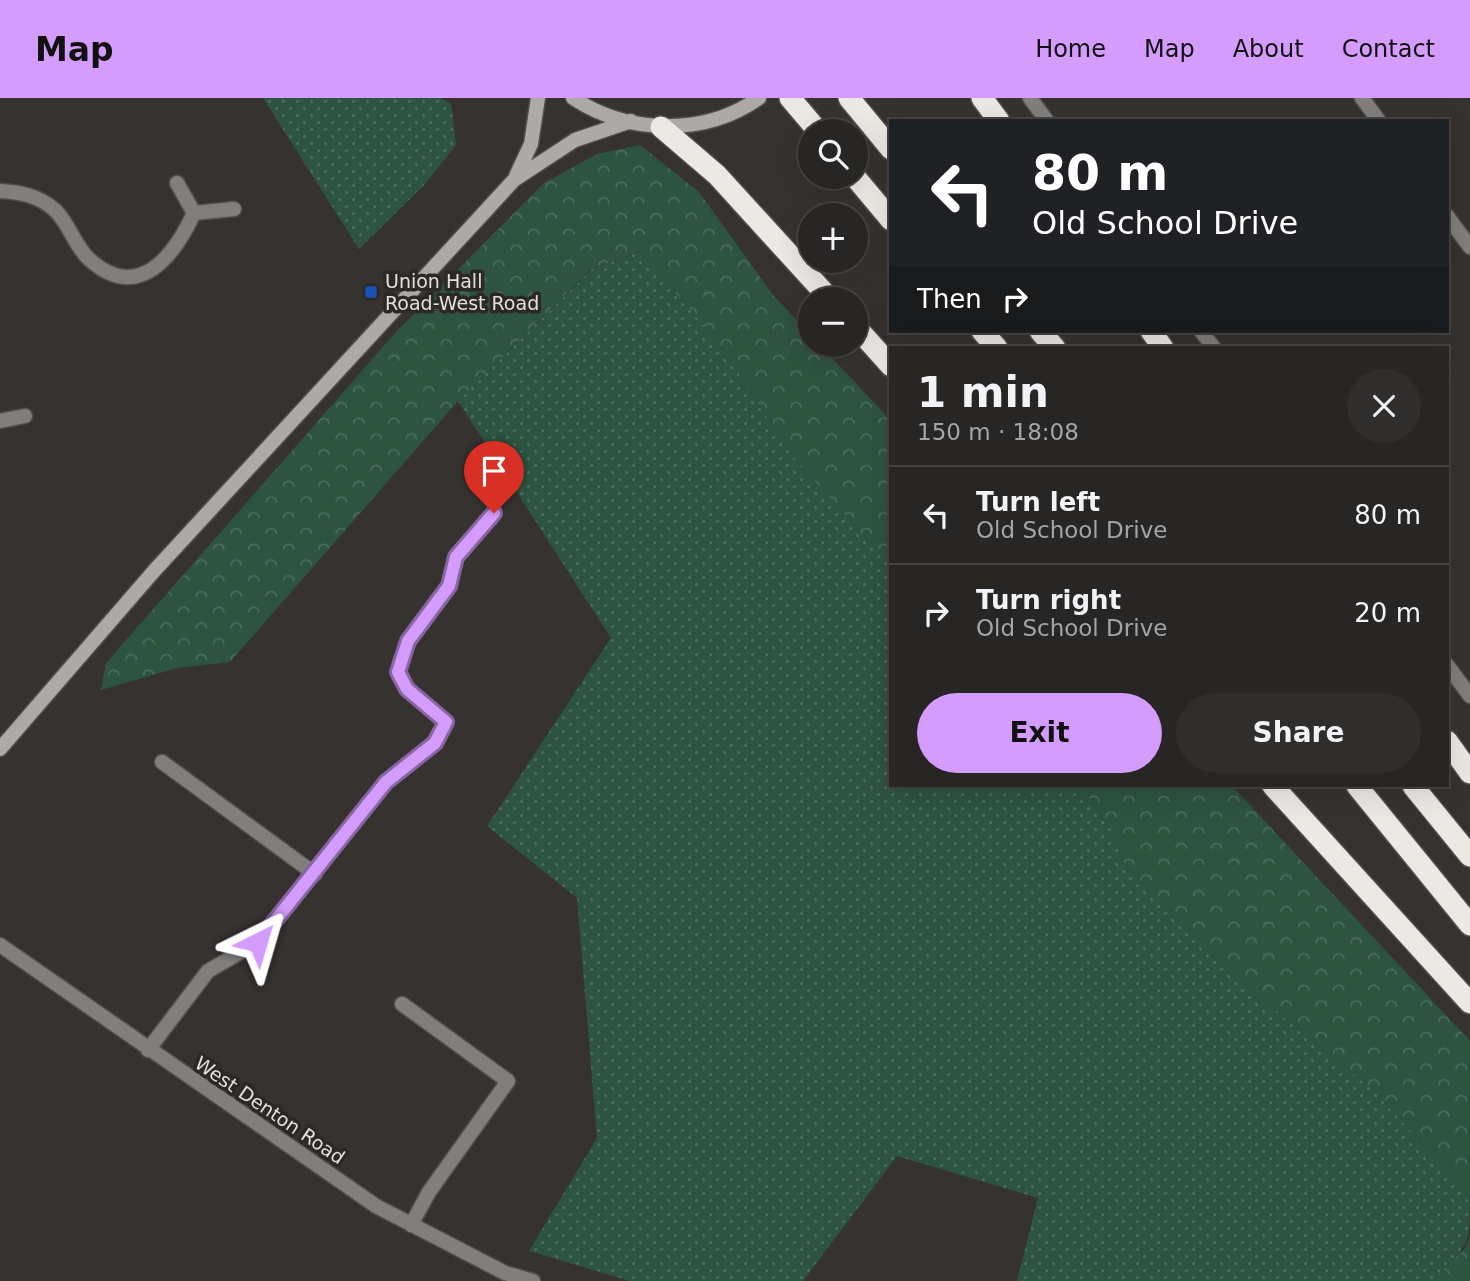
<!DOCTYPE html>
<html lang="en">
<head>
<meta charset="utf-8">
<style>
  :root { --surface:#282624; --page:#302e2c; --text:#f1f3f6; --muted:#a5a5a6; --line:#444341; --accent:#d39cfd }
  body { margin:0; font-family:"DejaVu Sans",sans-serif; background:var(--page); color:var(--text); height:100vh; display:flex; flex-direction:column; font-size:26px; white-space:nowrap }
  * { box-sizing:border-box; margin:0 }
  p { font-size:23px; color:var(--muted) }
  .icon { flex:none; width:38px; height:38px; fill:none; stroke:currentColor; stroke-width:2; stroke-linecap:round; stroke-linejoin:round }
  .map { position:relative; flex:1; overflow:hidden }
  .side { position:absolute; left:889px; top:248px; width:560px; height:441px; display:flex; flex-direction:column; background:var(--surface); border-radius:0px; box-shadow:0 7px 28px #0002,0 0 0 2px var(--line) }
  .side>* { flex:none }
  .top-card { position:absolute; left:889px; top:21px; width:560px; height:214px; border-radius:0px; box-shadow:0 7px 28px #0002,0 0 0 2px var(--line); background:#202124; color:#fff; overflow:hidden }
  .buttons { position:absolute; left:798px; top:21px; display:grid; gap:14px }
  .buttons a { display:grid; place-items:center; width:70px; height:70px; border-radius:50%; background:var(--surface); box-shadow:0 7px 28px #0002,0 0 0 2px var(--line); font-size:35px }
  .pin { position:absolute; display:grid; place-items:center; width:60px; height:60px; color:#fff; margin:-72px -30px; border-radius:50% 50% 50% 0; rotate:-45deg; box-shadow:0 0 7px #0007 }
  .pin .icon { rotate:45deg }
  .me { position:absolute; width:77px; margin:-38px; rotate:40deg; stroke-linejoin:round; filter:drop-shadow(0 0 5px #0008) }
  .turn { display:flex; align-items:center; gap:24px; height:147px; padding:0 28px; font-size:32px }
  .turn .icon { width:91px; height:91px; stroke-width:2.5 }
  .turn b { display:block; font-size:49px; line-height:60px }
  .then { display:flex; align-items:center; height:66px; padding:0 28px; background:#0003; gap:14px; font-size:26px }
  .round { display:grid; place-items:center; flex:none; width:74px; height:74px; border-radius:37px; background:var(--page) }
  .summary { display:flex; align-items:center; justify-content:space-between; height:119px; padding:0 28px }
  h1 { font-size:42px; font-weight:700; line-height:52px }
  .button { display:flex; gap:14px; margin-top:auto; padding:14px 28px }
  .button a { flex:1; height:80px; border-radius:42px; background:var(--accent); color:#111; font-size:28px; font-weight:700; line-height:80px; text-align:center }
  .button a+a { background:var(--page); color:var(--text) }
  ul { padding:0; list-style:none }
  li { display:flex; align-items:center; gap:21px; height:98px; padding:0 28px; border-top:2px solid var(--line) }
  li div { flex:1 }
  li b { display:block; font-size:26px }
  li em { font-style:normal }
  header { display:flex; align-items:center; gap:42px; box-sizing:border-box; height:98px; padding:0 35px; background:var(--accent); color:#111 }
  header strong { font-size:33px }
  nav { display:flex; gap:38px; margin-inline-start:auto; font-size:24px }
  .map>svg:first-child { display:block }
  .green { fill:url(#green-dots) }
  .forest { fill:url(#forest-crowns) }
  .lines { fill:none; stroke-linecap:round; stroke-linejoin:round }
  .street-casing { stroke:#524e4c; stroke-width:17 }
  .secondary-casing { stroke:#524e4c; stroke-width:17 }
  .highway-casing { stroke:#524e4c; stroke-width:24 }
  .street { stroke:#807f7d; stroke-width:14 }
  .secondary { stroke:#acaaa7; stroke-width:14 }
  .highway { stroke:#ece9e5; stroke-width:21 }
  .route-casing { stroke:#8965a4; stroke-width:18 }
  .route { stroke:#d39cfd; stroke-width:12 }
  .transit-dot { fill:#1a4fb4; stroke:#2c2826; stroke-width:2.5 }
  .labels { text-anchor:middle; stroke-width:7; stroke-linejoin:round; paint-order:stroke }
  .poi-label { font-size:19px; fill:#e2dfde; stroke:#2c2826; text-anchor:start }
  .street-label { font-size:19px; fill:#e2dfde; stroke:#2c2826 }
</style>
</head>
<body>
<header>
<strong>Map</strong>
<nav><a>Home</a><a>Map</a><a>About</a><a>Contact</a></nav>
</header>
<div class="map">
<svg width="1470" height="1183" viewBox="0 0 1470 1183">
  <defs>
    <pattern id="green-dots" width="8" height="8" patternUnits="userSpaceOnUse" patternTransform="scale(1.75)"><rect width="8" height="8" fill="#2d5441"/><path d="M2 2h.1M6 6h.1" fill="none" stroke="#4b6c5c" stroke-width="1.8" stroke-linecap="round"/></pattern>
    <pattern id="forest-crowns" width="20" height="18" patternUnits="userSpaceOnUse" patternTransform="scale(1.75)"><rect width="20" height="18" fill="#2d5441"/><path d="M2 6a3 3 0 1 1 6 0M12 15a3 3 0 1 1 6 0" fill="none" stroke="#4b6c5c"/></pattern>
  </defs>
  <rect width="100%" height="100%" fill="#363230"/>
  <g class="green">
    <path d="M263 0H440L451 6 456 47 425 86 359 151Z"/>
    <path d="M642 153 722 250 789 354 868 443 891 463V688H1080L1114 735 1122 763 1206 855 1374 993 1470 1098C1470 1152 1468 1146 1431 1183H1017L1038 1100 897 1058 803 1183H630L529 1153 597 1040 577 800 487 728 611 540 458 303 592 171Z"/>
  </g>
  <g class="forest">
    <path d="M640 47 699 94 773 197 810 237V247H820L891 323V463L868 443 789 354 722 250 641 153 591 171 458 303 230 564 177 570 101 592 106 565 396 234 544 85 597 56Z"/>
    <path d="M1080 688H1232L1470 943V1098L1374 993 1206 855 1122 763 1114 735Z"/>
    <path d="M1470 1137V1183H1431L1466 1149Z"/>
  </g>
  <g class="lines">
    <defs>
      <g id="street">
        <path d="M1030 0 1047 23"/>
        <path d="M1362 0 1379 23"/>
        <path d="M177 85 194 115 234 111"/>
        <path d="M0 93C21 94 39 98 55 112 70 127 74 147 89 161 138 206 174 158 194 115"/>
        <path d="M1447 118 1470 149"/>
        <path d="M1201 233 1214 250"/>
        <path d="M0 323 25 318"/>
        <path d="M1447 567 1470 598"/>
        <path d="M162 664 315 776"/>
        <path d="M0 847 376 1108 505 1175 533 1183"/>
        <path d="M402 906 508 983 429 1094 411 1127"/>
        <path d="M148 952 208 873 258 844 386 684 434 645 446 624 407 591 398 574 408 543 449 488 456 459 494 415"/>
      </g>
      <g id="secondary">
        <path d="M573 0C629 37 705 38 759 0"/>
        <path d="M516 78 531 46 538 0"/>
        <path d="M0 651 154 473 514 82 575 42 631 23"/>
      </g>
      <g id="highway">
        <path d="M790 0 818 33"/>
        <path d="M849 0 891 51"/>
        <path d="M982 0 999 23"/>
        <path d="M661 29 717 77 830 201"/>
        <path d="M855 79 891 122"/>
        <path d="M856 229 891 268"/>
        <path d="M982 233 997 250"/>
        <path d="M1040 233 1055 250"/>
        <path d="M1151 233 1163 250"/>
        <path d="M1447 643 1470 675"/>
        <path d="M1273 688 1470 905"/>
        <path d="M1357 688 1470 827"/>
        <path d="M1413 688 1470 758"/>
      </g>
    </defs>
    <use href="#street" class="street-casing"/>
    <use href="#secondary" class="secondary-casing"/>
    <use href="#highway" class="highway-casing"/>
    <use href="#street" class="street"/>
    <use href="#secondary" class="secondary"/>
    <use href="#highway" class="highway"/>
  </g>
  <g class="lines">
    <defs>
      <path id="route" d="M258 844 386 684 435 645 446 624 407 591 398 574 408 543 449 488 456 459 494 415"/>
    </defs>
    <use href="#route" class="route-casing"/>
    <use href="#route" class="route"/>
  </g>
  <rect class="transit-dot" x="364" y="187" width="14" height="14" rx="3.5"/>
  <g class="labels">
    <g class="poi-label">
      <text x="385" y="190">Union Hall<tspan x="385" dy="22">Road-West Road</tspan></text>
    </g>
    <g class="street-label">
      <text transform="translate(270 1012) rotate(34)" y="7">West Denton Road</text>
    </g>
  </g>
</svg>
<div class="buttons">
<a><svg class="icon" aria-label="search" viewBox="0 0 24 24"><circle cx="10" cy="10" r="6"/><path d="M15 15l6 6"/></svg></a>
<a>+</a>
<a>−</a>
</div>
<div class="pin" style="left:494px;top:415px;background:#d93025"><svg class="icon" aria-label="arrive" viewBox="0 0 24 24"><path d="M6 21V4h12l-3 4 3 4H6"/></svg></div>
<svg class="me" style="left:258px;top:844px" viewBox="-20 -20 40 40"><path d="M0-17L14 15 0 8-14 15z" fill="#d39cfd" stroke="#fff" stroke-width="4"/></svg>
<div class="top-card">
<div class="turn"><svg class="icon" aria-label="left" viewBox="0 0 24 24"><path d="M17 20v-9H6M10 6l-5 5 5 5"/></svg><div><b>80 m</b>Old School Drive</div></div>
<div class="then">Then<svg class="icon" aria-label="right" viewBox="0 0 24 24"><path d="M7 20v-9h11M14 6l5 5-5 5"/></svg></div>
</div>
<section class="side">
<div class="summary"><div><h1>1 min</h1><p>150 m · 18:08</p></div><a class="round"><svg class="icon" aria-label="close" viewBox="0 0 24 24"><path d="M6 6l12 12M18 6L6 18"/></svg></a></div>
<ul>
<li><svg class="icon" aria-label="left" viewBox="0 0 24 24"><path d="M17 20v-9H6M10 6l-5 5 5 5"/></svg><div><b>Turn left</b><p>Old School Drive</p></div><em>80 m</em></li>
<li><svg class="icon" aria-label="right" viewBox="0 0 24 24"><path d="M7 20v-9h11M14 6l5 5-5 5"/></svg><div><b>Turn right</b><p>Old School Drive</p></div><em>20 m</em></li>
</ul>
<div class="button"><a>Exit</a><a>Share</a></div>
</section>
</div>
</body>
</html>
